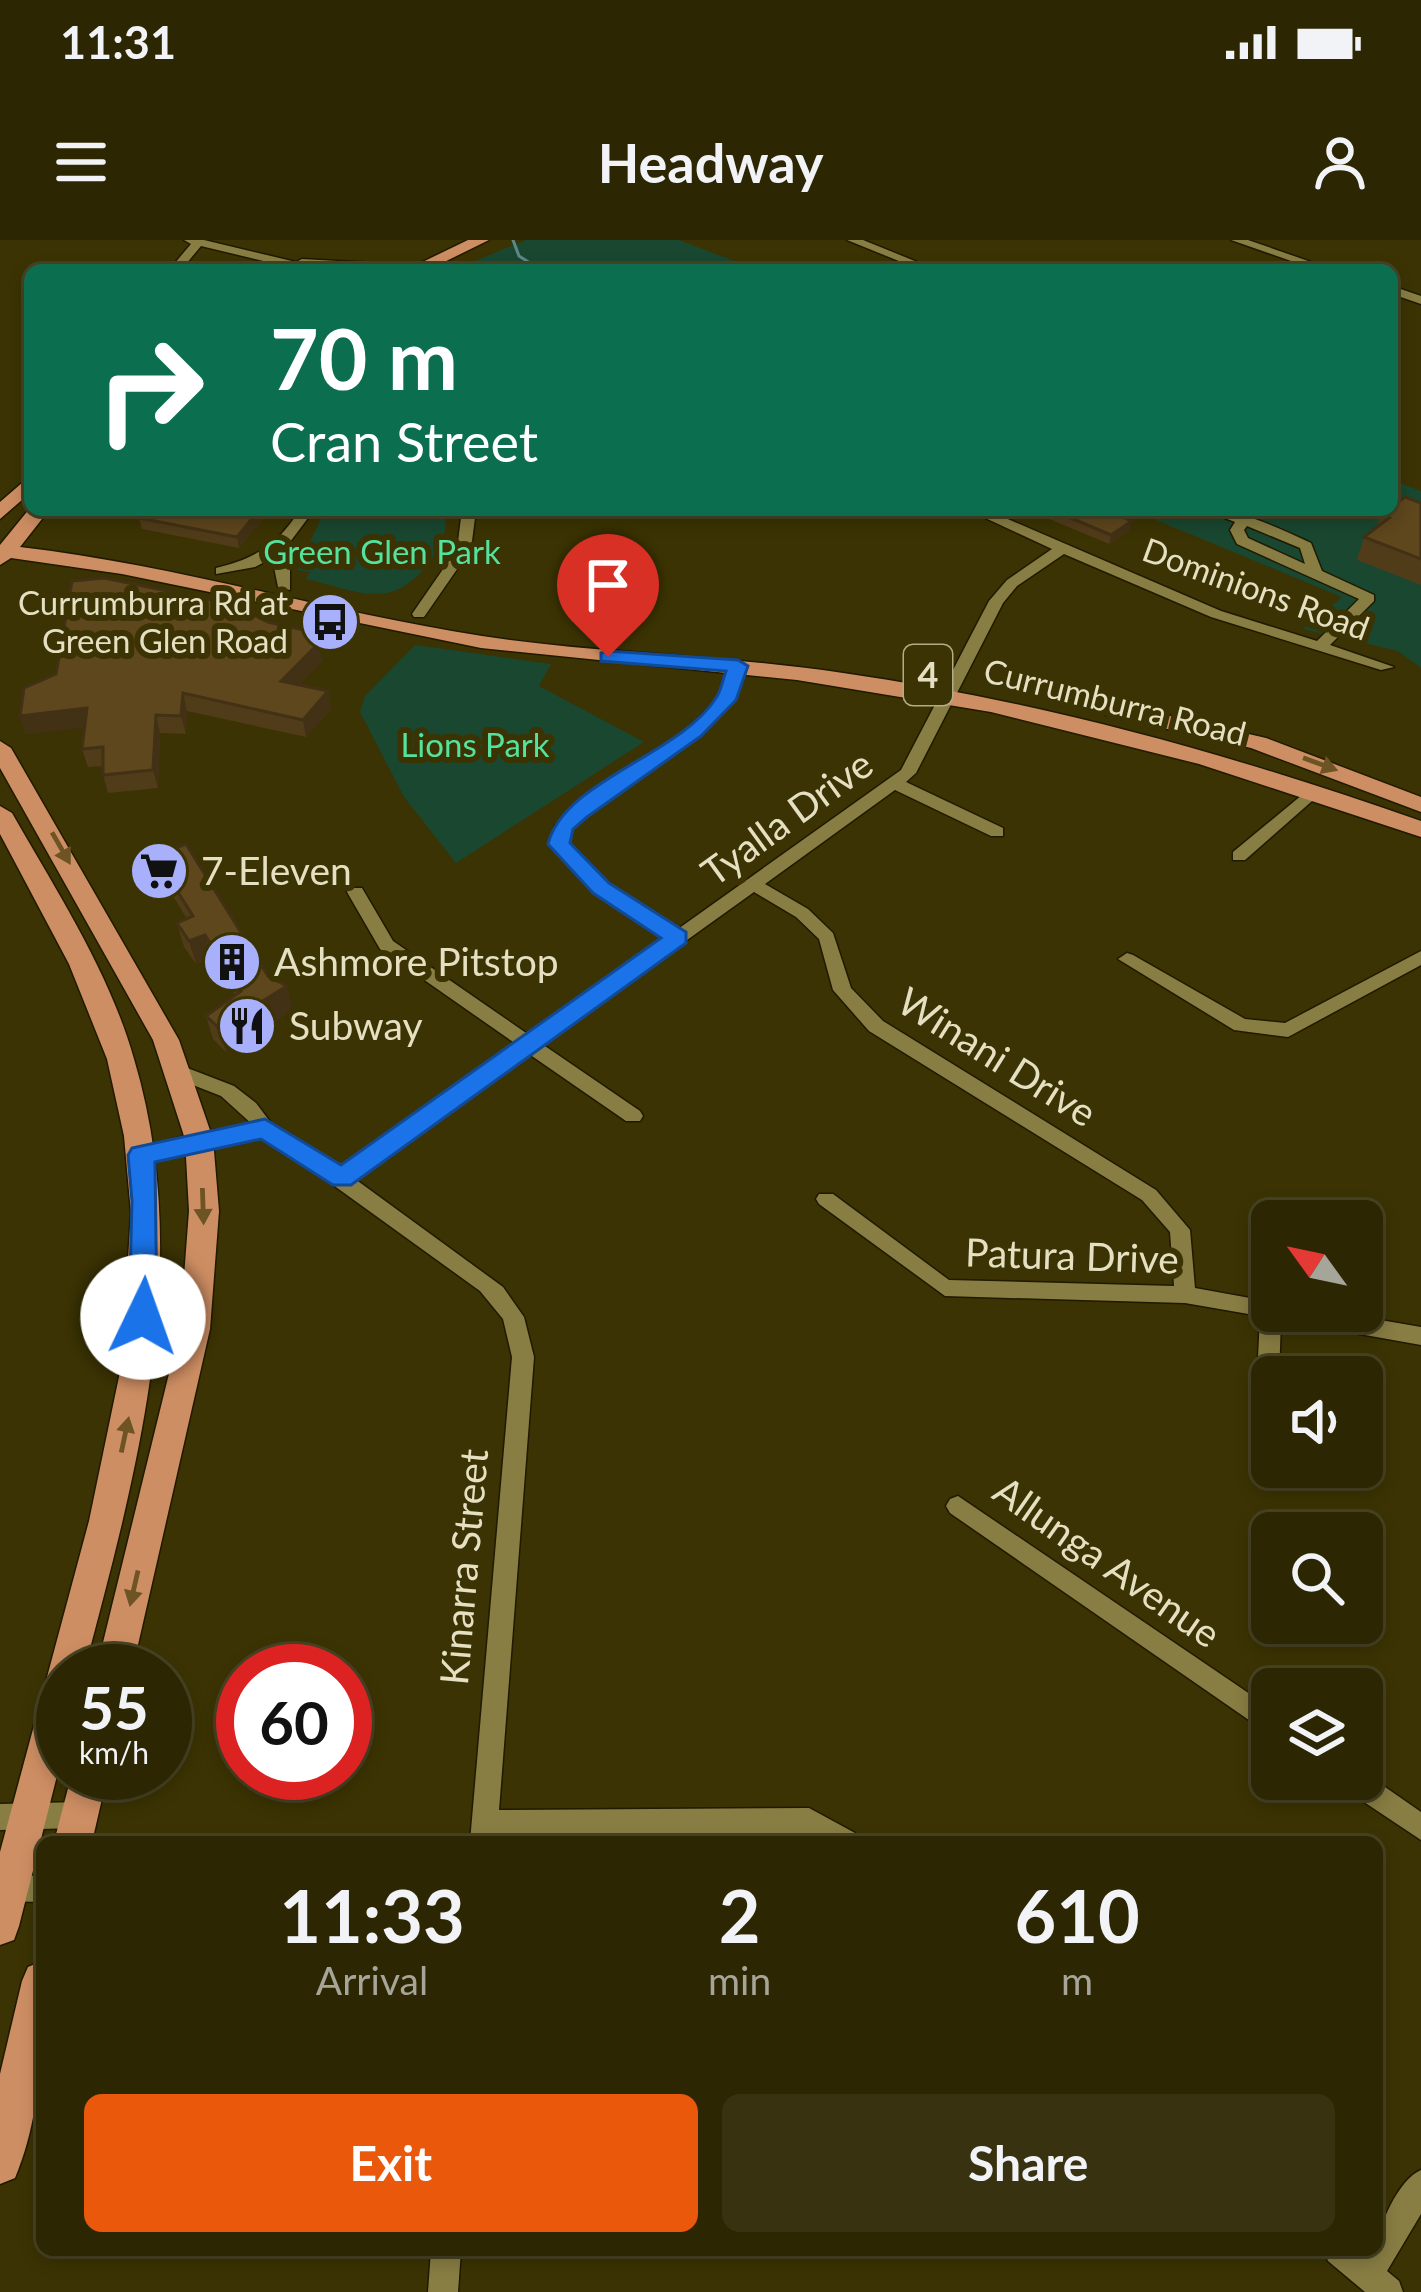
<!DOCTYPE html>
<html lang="en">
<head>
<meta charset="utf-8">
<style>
  :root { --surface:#2c2602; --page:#383211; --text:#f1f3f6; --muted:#a6a599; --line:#484324; --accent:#ea580c }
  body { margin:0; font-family:Lato,sans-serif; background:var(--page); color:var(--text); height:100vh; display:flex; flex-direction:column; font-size:45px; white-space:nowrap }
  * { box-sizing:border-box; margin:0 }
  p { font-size:39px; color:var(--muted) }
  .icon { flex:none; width:66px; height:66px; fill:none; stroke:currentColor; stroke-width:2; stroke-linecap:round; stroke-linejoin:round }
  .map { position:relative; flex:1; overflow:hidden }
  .panel { position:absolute; left:36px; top:1596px; width:1347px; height:420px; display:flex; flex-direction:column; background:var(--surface); border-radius:18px; box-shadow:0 6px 18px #0003,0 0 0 3px var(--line) }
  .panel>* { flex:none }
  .banner { position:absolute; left:24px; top:24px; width:1374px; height:252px; border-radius:18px; box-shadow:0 6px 18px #0003,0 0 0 3px var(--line); background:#0b6e4f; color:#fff; overflow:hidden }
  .needle { width:78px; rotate:303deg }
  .buttons { position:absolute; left:1251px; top:960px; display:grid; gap:24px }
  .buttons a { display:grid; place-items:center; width:132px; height:132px; border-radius:18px; background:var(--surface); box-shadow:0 6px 18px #0003,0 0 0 3px var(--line); font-size:60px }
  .speed { position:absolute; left:36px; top:1404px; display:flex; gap:24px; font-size:60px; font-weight:700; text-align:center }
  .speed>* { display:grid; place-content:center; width:156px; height:156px; border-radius:50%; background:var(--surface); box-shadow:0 6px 18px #0003,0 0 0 3px var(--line); line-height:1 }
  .speed small { font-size:30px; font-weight:400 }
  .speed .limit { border:18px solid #d22; background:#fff; color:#111 }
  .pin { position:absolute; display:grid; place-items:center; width:102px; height:102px; color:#fff; margin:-123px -51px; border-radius:50% 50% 50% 0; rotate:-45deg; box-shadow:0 0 12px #0007 }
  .pin .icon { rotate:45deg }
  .me { position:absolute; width:132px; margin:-66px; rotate:3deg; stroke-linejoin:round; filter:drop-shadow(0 0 9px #0008) }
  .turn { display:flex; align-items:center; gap:42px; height:252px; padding:0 48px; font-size:54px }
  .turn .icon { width:156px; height:156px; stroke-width:2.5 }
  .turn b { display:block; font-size:84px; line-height:102px }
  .eta { display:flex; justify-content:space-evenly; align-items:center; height:204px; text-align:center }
  .eta b { font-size:72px; font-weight:700; line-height:84px }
  .cta { display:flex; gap:24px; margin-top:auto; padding:24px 48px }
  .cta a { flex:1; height:138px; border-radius:18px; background:var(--accent); color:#fff; font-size:48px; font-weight:700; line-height:138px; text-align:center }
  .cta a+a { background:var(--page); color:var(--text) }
  .status { display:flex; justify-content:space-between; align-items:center; height:84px; padding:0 60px; background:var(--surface); direction:ltr }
  .status svg { height:33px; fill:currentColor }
  header { display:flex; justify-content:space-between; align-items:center; height:156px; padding:0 48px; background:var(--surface); font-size:54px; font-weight:700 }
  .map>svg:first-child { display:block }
  .green { fill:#194730 }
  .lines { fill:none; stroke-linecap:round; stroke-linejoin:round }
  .stream { stroke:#5f8789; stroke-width:3 }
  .street-casing { stroke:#201a00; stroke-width:3 }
  .primary-casing { stroke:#201a00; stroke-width:3 }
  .street { fill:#887d43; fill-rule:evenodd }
  .primary { fill:#ce8e63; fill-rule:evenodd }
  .wall { fill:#513c19 }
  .shaded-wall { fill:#423114 }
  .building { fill:#5e461d; stroke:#423114; stroke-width:3 }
  .oneway { fill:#6e5325 }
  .route { fill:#1a73e8; stroke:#114b97; stroke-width:3 }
  .labels { text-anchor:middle; stroke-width:12; stroke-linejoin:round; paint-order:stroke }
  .far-park-label { font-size:33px; fill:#54e29e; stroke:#3b3303 }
  .far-street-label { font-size:33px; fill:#e5e0c2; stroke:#3b3303 }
  .far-poi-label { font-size:33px; fill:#e5e0c2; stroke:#3b3303; text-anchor:end }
  .shield { fill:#3b3303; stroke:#b2ac89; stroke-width:3 }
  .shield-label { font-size:36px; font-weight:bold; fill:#e5e0c2 }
  .street-label { font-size:39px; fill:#e5e0c2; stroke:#3b3303 }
  .poi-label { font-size:39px; fill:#e5e0c2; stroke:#3b3303; text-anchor:start }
</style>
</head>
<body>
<div class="status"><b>11:31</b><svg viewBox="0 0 49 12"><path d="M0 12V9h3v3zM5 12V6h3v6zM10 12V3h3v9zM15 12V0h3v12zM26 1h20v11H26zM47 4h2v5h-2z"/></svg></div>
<header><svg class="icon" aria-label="menu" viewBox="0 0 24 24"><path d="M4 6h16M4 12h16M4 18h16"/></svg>Headway<svg class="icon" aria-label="person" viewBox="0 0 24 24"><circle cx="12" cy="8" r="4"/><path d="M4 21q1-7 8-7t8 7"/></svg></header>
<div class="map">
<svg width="1421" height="2052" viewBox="0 0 1421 2052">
  <rect width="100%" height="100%" fill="#3b3303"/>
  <g class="green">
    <path d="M526 0H679L758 30H453Z"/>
    <path d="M1392 240 1421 251V428L1398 411 1303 389 1342 357 1132 270H1392Z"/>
    <path d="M325 270H446C447 297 440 310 422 331 386 371 352 349 306 339L310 332 297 330Z"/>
    <path d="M415 405 551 424 539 446 644 502 456 623 404 557 360 472 365 456Z"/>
  </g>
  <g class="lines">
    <path class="stream" d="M513 0 519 16 541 30"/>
    <defs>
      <g id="street">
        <path d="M184 0H204L296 22 302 19 391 24 397 27 383 30 314 26 322 30H301L201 6 181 30H169L191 4Z"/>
        <path d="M847 0H863L937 30H921Z"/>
        <path d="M1231 0H1248L1334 30H1317Z"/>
        <path d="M1392 46 1421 56V64L1392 54Z"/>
        <path d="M300 270H314L290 302V350L278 347 274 327 276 316 255 327 216 334V328C255 319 278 304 300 270Z"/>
        <path d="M462 270H476L471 309 424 377H414L412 374 457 309Z"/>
        <path d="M968 270H987L1221 371 1317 401 1359 359 1237 304 1230 290 1235 282 1204 270C1243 270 1276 287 1311 303L1322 331 1374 355V361L1330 405 1394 427 1381 430 1211 377 1064 314 1017 346 1003 363 916 533 906 542 1003 588V596H991L895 550 765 644 808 669 833 693 851 748 883 781 1156 950 1190 990 1195 1048 1272 1062V1071H1328L1421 1087V1105L1281 1080 1279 1137H1272V1167L1259 1166 1256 1160 1260 1076 1185 1063 945 1056 819 964 816 959 819 954H833L949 1040 1174 1046 1170 992 1142 960 869 791 833 750 819 699 796 677 754 652 542 804 640 871 643 876 640 881H626L529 814 355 939 503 1047 524 1077 534 1117 499 1570 809 1568 855 1593 859 1602H821L806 1594 497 1596 496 1602H470L512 1117 503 1079 480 1051 268 898 199 906 141 922 131 915 134 910 199 892 253 885 221 856 170 836 167 831 170 826 177 824 234 846 256 863 271 883 340 929 516 804 380 709 347 652 350 648H362L393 701 529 795 665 698 595 652 551 604 555 586 573 568 688 489 719 458 733 423 746 426 734 460 700 495 585 576 571 588 568 603 607 644 678 689 901 530 989 361 1007 340 1052 309ZM1247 286 1300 308 1305 324 1248 298 1244 290Z"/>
        <path d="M1314 545 1322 550 1320 554 1245 620H1233V612Z"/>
        <path d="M1421 711V725L1288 797 1234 790 1118 719 1127 713 1133 715 1245 779 1285 783Z"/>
        <path d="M958 1256 1272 1469V1496L950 1273 946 1266 950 1259Z"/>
        <path d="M1362 1531 1421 1572V1600L1343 1548 1339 1539H1362Z"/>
        <path d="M79 1562 88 1566 92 1575 88 1584 79 1588 0 1590V1564Z"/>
        <path d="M0 1635 42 1636V1662L0 1661Z"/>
        <path d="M1421 1930V1974L1387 2031 1399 2041 1403 2052H1365L1328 2021 1324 2010H1377C1377 1987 1399 1939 1421 1930Z"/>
        <path d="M431 2010H461L458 2052H428Z"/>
      </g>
      <g id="primary">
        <path d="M468 0H489L428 30H406Z"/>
        <path d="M30 236V253L0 279V262Z"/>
        <path d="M30 268 49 270 20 307C176 325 327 372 482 396 602 414 723 415 843 433 1041 461 1233 515 1421 581V597L1199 524 991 472 797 440 481 408 122 334 11 318 0 325V305Z"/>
        <path d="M1083 456 1266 498 1421 557V572L1251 508 1075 468 1072 463Z"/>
        <path d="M0 501 11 508 179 800 213 899 219 971 210 1089 132 1431H96L180 1089 189 971 185 899 153 800 0 528Z"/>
        <path d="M0 566 12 573C57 652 109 731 134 819 195 1023 137 1232 84 1431H63V1512L19 1686 14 1700 0 1705V1612L89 1281 121 1127 131 973 124 896 107 819 69 724 0 594Z"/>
        <path d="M72 1533H108L92 1602H54Z"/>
        <path d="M42 1721C42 1795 44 1869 15 1938L0 1944V1834L22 1741 28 1727Z"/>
      </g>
    </defs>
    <use href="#street" class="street-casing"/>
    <use href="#primary" class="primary-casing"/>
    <use href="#street" class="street"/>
    <use href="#primary" class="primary"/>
  </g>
  <g class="wall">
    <path d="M1421 263V345L1357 320 1364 297 1377 288 1380 275Z"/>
    <path d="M146 270H262L263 279 239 308 142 289 139 278Z"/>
    <path d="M1028 270H1106L1130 290 1109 304Z"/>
    <path d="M268 382 318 404 322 421 299 445 328 451 331 469 306 497 187 471 186 494 160 493 158 548 108 553 103 535V526L88 527 82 509 85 487 26 494 20 476Z"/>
    <path d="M155 616 268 736 293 770 226 812 213 799 206 776 235 755 212 719 196 724 184 707 177 683 187 679 163 640Z"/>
  </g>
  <g class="shaded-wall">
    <path d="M259 270H262L263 279 239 308 237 297Z"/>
    <path d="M1132 281 1130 290 1109 304 1111 295Z"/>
    <path d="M318 404 322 421 285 459 281 441Z"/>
    <path d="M328 451 331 469 306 497 303 480Z"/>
    <path d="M183 453 187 471 186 494 181 476Z"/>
    <path d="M87 468 93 486 26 494 20 476Z"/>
    <path d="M156 475 160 493 158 548 153 530Z"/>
    <path d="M205 695 212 719 196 724 189 701Z"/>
    <path d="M287 746 293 770 226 812 219 788Z"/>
  </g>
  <g class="building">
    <path d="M1405 257 1421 263V319L1364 297 1389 278 1380 275 1387 270H1392V266Z"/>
    <path d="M146 270H259L237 297 139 278Z"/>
    <path d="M1052 270H1106L1132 281 1111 295Z"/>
    <path d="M104 338 232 364 268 382 313 392 318 404 281 441 328 451 303 480 183 453 181 476 156 475 153 530 103 535V507L82 509 87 468 20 476 24 448 56 434 72 341Z"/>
    <path d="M186 604 268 736 287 746 219 788 206 776 241 751 205 695 189 701 177 683 193 676 155 616Z"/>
  </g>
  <defs><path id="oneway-solid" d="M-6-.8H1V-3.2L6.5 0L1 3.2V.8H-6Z" transform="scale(3)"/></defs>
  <g class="oneway">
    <use href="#oneway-solid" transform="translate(1320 524) rotate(20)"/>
    <use href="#oneway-solid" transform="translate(61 608) rotate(60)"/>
    <use href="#oneway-solid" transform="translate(203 966) rotate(88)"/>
    <use href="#oneway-solid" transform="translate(125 1195) rotate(-78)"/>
    <use href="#oneway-solid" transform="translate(134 1348) rotate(103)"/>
  </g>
  <path class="route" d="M608 411 738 420 748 426 736 460 701 496 587 577 573 589 570 603 609 643 686 692V703L351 945H333L261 899 155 922 157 1077 153 1085H133L129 1077 132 961 128 915 132 908 265 879 341 925 661 698 593 653 548 604C564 540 680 515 716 458 721 451 723 439 726 431L601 421V413Z"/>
  <defs>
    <symbol id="bus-disc" viewBox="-11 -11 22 22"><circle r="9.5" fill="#a8b0fc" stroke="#3b3303"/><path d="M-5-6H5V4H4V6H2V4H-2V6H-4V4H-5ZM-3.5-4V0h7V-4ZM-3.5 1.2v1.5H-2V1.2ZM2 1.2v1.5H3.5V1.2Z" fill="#111"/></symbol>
    <symbol id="supermarket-disc" viewBox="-11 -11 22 22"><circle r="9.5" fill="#a8b0fc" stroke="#3b3303"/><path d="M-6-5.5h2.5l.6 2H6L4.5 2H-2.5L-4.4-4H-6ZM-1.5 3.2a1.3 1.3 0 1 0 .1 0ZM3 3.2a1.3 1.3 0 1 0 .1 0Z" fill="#111"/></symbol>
    <symbol id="building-disc" viewBox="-11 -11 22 22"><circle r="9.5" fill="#a8b0fc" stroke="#3b3303"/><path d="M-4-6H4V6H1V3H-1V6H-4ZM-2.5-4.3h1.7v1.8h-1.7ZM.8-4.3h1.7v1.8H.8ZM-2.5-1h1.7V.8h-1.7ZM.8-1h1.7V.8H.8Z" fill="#111"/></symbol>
    <symbol id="restaurant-disc" viewBox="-11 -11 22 22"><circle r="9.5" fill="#a8b0fc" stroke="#3b3303"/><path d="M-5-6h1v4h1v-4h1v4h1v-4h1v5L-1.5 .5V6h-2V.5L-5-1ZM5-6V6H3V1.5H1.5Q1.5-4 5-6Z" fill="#111"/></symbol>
  </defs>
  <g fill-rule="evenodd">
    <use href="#bus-disc" x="297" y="349" width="66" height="66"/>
    <use href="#supermarket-disc" x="126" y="598" width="66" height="66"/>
    <use href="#building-disc" x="199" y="689" width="66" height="66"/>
    <use href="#restaurant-disc" x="214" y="753" width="66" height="66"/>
  </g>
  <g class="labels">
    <g class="far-park-label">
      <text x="382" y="324">Green Glen Park</text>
      <text x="475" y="517">Lions Park</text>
    </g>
    <g class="far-street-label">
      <text transform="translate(1256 349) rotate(20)" y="12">Dominions Road</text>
      <text transform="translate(1115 462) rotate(14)" y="12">Currumburra Road</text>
    </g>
    <g class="far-poi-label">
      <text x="288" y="375">Currumburra Rd at<tspan x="288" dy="38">Green Glen Road</tspan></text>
    </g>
    <rect class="shield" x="904" y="405" width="48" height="60" rx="9"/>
    <g class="shield-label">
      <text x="928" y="448">4</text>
    </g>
    <g class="street-label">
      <text transform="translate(787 578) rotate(-36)" y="14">Tyalla Drive</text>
      <text transform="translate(997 817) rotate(32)" y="14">Winani Drive</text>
      <text transform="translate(1072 1016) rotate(2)" y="14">Patura Drive</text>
      <text transform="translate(1107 1322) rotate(35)" y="14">Allunga Avenue</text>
      <text transform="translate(464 1327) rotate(-85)" y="14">Kinarra Street</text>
    </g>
    <g class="poi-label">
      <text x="201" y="645">7-Eleven</text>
      <text x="274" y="736">Ashmore Pitstop</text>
      <text x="289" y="800">Subway</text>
    </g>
  </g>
</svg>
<div class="buttons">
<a><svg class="needle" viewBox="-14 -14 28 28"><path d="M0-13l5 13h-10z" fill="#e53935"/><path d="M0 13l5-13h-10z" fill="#a6a599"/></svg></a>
<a><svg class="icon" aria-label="sound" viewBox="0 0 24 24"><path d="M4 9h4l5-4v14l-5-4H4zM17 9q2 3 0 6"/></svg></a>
<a><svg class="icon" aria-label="search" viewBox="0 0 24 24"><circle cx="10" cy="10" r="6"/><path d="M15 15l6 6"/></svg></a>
<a><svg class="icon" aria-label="layers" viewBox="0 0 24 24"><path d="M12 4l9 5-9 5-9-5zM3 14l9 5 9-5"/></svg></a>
</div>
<div class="speed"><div>55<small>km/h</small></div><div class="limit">60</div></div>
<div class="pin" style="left:608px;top:417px;background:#d93025"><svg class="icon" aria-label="arrive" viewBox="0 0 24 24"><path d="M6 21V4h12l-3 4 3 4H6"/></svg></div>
<svg class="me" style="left:143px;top:1077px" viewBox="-20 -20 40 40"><circle r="19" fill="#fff"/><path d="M0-13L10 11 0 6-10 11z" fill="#1a73e8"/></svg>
<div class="banner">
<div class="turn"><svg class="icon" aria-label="right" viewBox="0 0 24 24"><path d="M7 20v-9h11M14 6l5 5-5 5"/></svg><div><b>70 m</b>Cran Street</div></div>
</div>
<section class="panel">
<div class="eta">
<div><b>11:33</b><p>Arrival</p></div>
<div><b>2</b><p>min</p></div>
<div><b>610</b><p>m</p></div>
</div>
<div class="cta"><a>Exit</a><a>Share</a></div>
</section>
</div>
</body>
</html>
